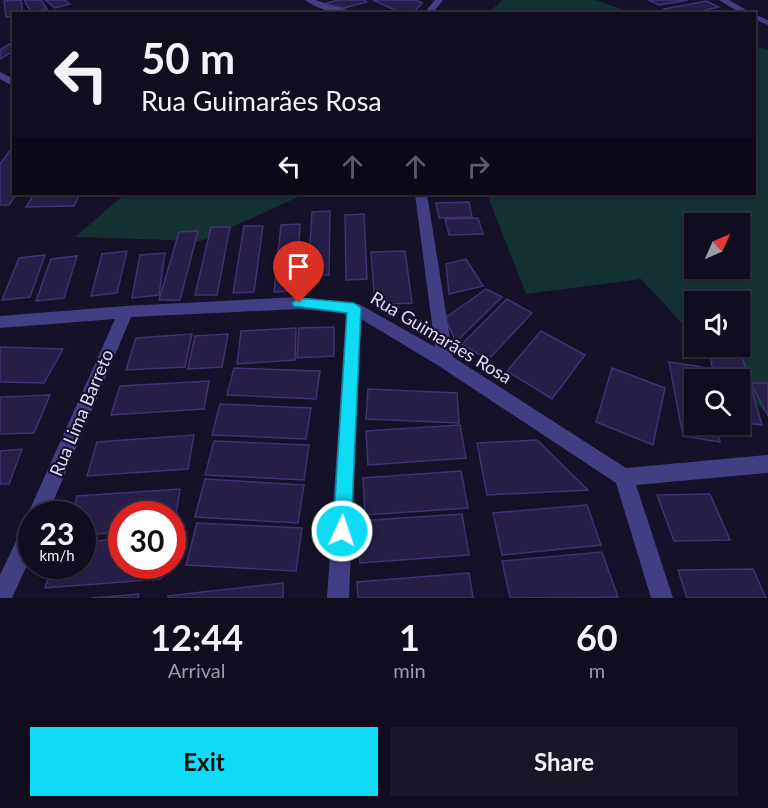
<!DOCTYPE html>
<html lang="en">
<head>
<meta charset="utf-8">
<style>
  :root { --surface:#100d1e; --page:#191627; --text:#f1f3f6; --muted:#9c9ca4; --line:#302d3c; --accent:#0fdbf4 }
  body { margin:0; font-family:Lato,sans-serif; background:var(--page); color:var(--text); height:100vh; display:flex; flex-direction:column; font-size:22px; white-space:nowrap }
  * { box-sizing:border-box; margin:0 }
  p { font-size:20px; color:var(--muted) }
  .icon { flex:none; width:33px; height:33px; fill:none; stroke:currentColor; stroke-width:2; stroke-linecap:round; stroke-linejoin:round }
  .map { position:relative; height:598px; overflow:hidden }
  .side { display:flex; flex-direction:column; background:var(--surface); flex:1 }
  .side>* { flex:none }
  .guide { position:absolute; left:12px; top:12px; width:744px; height:183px; border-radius:0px; box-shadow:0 2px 4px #0004,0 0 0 2px var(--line); background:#100d1e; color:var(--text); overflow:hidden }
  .needle { width:39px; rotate:45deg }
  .fabs { position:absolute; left:684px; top:213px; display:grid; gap:12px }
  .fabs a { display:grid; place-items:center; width:66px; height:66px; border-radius:0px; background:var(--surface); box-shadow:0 2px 4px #0004,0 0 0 2px var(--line); font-size:30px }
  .speed { position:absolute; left:18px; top:501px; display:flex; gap:12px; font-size:30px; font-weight:700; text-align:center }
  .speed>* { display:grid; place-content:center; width:78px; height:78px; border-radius:50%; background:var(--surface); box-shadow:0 2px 4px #0004,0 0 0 2px var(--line); line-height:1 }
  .speed small { font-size:15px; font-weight:400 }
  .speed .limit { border:9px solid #d22; background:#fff; color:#111 }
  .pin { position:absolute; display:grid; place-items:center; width:51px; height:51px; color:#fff; margin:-62px -26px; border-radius:50% 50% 50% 0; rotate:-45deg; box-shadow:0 0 6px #0007 }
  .pin .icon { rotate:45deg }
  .me { position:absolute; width:66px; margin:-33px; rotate:3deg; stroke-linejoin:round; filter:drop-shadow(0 0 4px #0008) }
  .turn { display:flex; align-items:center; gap:21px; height:126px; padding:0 30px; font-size:27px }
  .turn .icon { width:78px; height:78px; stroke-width:2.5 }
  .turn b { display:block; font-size:42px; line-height:51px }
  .lanes { display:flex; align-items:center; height:57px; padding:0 30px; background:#0003; justify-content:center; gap:30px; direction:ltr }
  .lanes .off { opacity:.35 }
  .eta { display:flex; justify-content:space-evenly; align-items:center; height:102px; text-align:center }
  .eta b { font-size:36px; font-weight:700; line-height:42px }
  .cta { display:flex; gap:12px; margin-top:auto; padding:12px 30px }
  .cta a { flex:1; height:69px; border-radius:0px; background:var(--accent); color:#111; font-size:24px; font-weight:700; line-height:69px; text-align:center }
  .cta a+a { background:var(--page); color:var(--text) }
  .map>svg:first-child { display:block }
  .green { fill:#143131; fill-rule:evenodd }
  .building { fill:#271e48; stroke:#3f3173; stroke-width:1.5 }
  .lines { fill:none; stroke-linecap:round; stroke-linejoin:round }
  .minor { fill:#423e84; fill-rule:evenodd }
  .route { fill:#0fdbf4; stroke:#0a8e9f; stroke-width:1.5 }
  .labels { text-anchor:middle; stroke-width:4.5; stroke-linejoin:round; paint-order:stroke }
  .street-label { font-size:18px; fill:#ded9fd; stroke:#151128 }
</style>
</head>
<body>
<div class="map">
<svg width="768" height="598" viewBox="0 0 768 598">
  <rect width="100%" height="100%" fill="#151128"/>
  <g class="green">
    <path d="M502 0H596L631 13H484L493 9Z"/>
    <path d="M755 46 768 50V416L740 385V380L734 379 704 347 740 346V302H694V336L641 279 526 294 487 194H754ZM694 224H740V268H694Z"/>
    <path d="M125 194H305L201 241 75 237Z"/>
  </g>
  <g class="building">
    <path d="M21 0 23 14H14V16L6 17 4 1Z"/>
    <path d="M24 0H41L47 9 31 12Z"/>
    <path d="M45 0H64L70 4 55 8Z"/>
    <path d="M338 0H364L367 2 344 8 323 4Z"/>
    <path d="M373 0H416L422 3 412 14H404Z"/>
    <path d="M648 0H688L659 5Z"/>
    <path d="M706 1 719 7 687 14H673L664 9Z"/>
    <path d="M11 43H14V51L0 59V50Z"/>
    <path d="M14 145V194H17L9 205H0V164Z"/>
    <path d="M34 194H80L74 206 26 207Z"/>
    <path d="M469 202 472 217 439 218 436 203Z"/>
    <path d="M330 211 329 275H308L312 212Z"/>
    <path d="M364 214 367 279 346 280 345 215Z"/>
    <path d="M478 218 483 234 449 235 445 219Z"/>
    <path d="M300 224 296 291 274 292 281 225Z"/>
    <path d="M244 226H263L254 292 233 293Z"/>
    <path d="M211 227H230L217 295H195Z"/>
    <path d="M198 231 180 300H159L179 232Z"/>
    <path d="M127 251 117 293 91 296 102 254Z"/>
    <path d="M405 251 412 303 375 305 371 252Z"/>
    <path d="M165 253 159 295 132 298 140 255Z"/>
    <path d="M45 255 30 297 2 300 19 258Z"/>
    <path d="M77 256 64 298 36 301 51 259Z"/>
    <path d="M466 259 483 286 449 294 446 264Z"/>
    <path d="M486 289 502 297 456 342 445 318Z"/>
    <path d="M507 299 532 313 488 360 462 344Z"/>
    <path d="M334 327V356L297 358 299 328Z"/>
    <path d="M296 328 295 360 237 364 241 331Z"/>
    <path d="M541 331 585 355 552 399 507 371Z"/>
    <path d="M192 334 185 367 126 370 136 338Z"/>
    <path d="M228 334 222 367 188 369 195 336Z"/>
    <path d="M0 347 63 349 44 383 0 382Z"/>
    <path d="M708 348 741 353 762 425 740 422V380H715Z"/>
    <path d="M669 362 702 367 705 380H694V424H716L720 442 683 436Z"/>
    <path d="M234 368 320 371 316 399 227 395Z"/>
    <path d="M612 368 665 388 653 445 596 422Z"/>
    <path d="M209 381 204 409 111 415 120 386Z"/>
    <path d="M751 383H768V416Z"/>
    <path d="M368 389 457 393 459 423 366 419Z"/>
    <path d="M50 395 34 433 0 434V397Z"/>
    <path d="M220 404 311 408 306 439 212 435Z"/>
    <path d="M460 425 466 458 368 465 366 431Z"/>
    <path d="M194 435 188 469 87 476 97 442Z"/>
    <path d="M537 440 588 490 487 495 477 443Z"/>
    <path d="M214 441 309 445 304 480 205 475Z"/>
    <path d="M22 449 9 484H0V451Z"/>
    <path d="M461 471 468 508 365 515 363 478Z"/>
    <path d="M205 479 304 485 298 523 195 517Z"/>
    <path d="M180 489 174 528 172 514H122V532L82 535V514H72L77 496Z"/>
    <path d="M710 494 730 540 674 541 657 495Z"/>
    <path d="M587 505 601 545 502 555 493 513Z"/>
    <path d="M462 514 469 555 360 563 358 521Z"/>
    <path d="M197 523 302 528 296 571 186 565Z"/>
    <path d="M122 539V566H163L161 579 45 588 52 566H82V542Z"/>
    <path d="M602 552 618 597 510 598 502 561Z"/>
    <path d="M753 569 766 598H687L678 570Z"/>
    <path d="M469 573 473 598H358L357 582Z"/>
    <path d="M283 583V598H168V596Z"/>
    <path d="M139 594 138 598H91Z"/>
  </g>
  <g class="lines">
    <g class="minor">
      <path d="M305 0H315L361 14C342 14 320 12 305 0Z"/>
      <path d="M435 0H443L432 14H423Z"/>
      <path d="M719 0H729L753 14H742Z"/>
      <path d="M754 14 768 20V25L754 19Z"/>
      <path d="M0 72 14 79V87L0 79Z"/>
      <path d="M415 194H427L453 357 626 468 768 455V473L636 485 673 598H651L616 483 439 366 361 319 349 598H327L346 313 299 309 131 317 48 514H32V554L12 598H0V575L25 522 30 519 28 514 31 507 115 319 0 328V316L126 306 299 297 359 304 435 347Z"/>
    </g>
  </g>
  <path class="route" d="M299 298 354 303 361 308 351 531 349 538 342 541 335 538 333 531 347 313 294 306 292 303Z"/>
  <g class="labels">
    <g class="street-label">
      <text transform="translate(441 338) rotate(31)" y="6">Rua Guimarães Rosa</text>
      <text transform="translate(82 413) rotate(-67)" y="6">Rua Lima Barreto</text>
    </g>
  </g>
</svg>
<div class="fabs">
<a><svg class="needle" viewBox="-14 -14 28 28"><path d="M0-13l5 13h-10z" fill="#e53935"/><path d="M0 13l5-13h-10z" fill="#9c9ca4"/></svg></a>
<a><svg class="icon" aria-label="sound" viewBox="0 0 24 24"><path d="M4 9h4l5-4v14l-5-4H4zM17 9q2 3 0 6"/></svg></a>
<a><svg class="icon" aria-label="search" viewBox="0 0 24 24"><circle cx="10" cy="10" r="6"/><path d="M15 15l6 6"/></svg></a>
</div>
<div class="speed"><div>23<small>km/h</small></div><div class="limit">30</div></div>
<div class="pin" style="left:299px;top:303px;background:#d93025"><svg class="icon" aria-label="arrive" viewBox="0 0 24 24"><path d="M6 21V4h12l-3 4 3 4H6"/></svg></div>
<svg class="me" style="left:342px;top:531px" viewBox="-20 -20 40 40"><circle r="17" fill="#0fdbf4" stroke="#fff" stroke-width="3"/><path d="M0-11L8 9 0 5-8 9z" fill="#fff"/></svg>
<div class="guide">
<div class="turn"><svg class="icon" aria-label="left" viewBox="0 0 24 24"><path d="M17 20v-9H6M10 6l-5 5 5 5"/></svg><div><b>50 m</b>Rua Guimarães Rosa</div></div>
<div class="lanes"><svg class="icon" aria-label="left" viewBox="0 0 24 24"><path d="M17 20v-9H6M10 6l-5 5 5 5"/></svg><svg class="icon off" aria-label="ahead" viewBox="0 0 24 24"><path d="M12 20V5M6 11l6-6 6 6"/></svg><svg class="icon off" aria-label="ahead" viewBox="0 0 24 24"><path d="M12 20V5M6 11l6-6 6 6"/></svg><svg class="icon off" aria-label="right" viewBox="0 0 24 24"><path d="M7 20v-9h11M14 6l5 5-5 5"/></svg></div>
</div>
</div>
<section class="side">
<div class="eta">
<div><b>12:44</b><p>Arrival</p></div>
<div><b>1</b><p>min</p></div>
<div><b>60</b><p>m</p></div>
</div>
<div class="cta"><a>Exit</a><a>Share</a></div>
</section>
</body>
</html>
